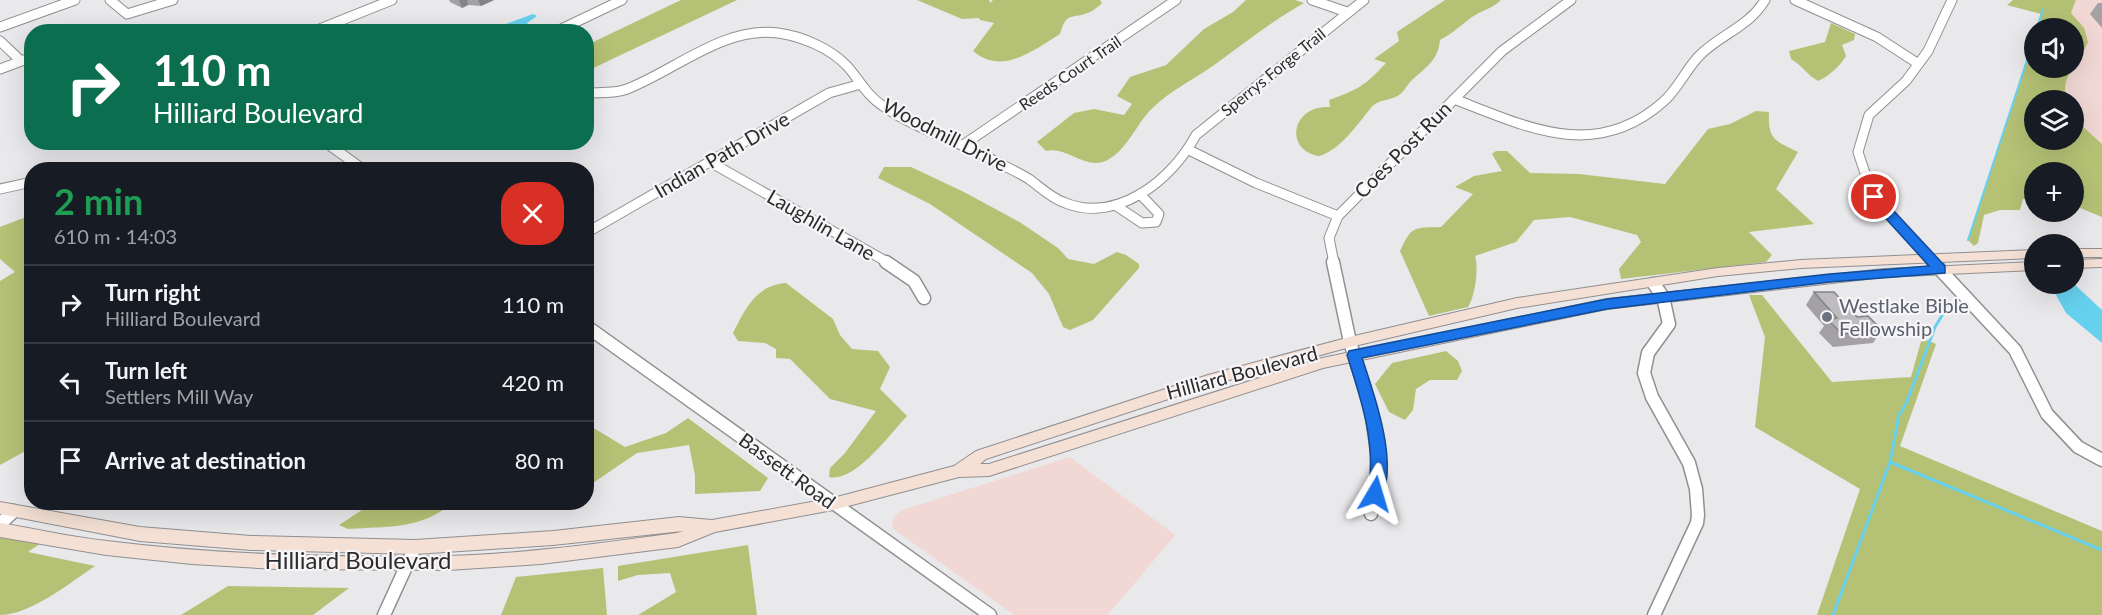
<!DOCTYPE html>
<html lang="en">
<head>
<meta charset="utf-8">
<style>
  :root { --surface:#171b24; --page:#242831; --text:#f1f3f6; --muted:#9ea1a6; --line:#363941 }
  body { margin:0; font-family:Lato,sans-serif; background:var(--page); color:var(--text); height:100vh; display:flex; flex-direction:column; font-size:22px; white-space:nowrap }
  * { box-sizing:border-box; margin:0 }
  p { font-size:20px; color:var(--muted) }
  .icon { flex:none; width:33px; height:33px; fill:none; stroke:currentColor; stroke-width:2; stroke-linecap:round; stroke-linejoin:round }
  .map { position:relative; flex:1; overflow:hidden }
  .side { position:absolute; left:24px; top:162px; width:570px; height:348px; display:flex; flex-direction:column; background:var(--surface); border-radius:24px; box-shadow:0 6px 24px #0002 }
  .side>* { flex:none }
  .hud { position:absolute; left:24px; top:24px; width:570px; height:126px; border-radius:24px; box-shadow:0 6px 24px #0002; background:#0b6e4f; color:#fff; overflow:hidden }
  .tools { position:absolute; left:2024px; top:18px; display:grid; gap:12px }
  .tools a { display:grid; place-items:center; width:60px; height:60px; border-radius:50%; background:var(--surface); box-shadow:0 6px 24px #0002; font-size:30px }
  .pin { position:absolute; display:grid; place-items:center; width:51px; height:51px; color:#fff; margin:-26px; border:3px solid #fff; border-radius:50%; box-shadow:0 2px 6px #0007 }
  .me { position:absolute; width:66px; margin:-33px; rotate:7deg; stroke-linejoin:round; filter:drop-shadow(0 0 4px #0008) }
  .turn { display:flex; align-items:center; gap:21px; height:126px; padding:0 30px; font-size:27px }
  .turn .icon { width:78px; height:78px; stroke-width:2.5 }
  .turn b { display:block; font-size:42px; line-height:51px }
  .round { display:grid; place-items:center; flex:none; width:63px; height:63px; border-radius:24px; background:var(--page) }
  .overview { display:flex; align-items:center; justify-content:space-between; height:102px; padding:0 30px }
  h1 { font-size:36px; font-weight:700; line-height:45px; color:#1e9e55 }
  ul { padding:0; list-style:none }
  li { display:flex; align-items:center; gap:18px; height:78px; padding:0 30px; border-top:2px solid var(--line) }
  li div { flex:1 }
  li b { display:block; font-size:22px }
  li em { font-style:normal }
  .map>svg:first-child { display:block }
  .education { fill:#f2d8d4 }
  .green { fill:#b5c275 }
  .water { fill:#66d1ef }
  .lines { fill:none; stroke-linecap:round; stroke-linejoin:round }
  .stream-far1 { stroke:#66d1ef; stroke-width:2 }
  .stream { stroke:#66d1ef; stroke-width:3 }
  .minor-far1-casing { stroke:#908f91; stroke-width:11 }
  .minor-casing { stroke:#908f91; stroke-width:15 }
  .secondary-casing { stroke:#908f91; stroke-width:2 }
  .minor-far1 { stroke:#fff; stroke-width:9 }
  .minor { stroke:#fff; stroke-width:12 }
  .secondary { fill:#f4e0d4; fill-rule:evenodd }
  .wall { fill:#a3a1a3 }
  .shaded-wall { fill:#848385 }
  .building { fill:#bdbbbe; stroke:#848385; stroke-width:1.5 }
  .route { fill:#1a73e8; stroke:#114b97; stroke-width:1.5 }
  .worship-dot { fill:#6b7280; stroke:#f7f5f8; stroke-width:2 }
  .labels { text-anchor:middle; stroke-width:4.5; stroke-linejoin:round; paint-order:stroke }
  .far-street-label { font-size:16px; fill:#2c2b2c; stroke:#f7f5f8 }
  .street-label { font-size:20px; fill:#2c2b2c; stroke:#f7f5f8 }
  .worship-label { font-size:20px; fill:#5b616d; stroke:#f7f5f8; text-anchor:start }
  .near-street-label { font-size:24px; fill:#2c2b2c; stroke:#f7f5f8 }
</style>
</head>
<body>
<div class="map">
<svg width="2102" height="615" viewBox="0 0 2102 615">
  <rect width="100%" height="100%" fill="#e9e8eb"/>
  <g class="education">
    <path d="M2076 0H2102V144L2081 125 2073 110V100H2068L2064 94 2067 76 2082 56 2084 28 2070 13Z"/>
    <path d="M1070 457 1175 535 1108 615H1014L892 528 893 518 902 510Z"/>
  </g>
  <g class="green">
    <path d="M681 0H737L587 71V45Z"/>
    <path d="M917 0H989L990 3 993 0H1100L1102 3C1099 6 1094 10 1090 12 1072 20 1067 10 1060 34 1034 50 1002 76 973 51L994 23 980 20 979 18 962 19Z"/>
    <path d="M1246 0H1295L1304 3C1272 21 1246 42 1217 63 1192 81 1166 92 1146 115 1134 130 1123 155 1103 162 1083 168 1066 146 1046 151L1037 142 1074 113 1094 109 1124 115 1132 104 1117 96 1130 77 1166 65 1204 29 1233 12Z"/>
    <path d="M1445 0H1501C1492 9 1482 10 1472 17 1461 25 1452 34 1440 40 1438 61 1425 68 1411 81 1407 85 1404 92 1399 95 1390 101 1377 99 1370 109 1357 125 1340 150 1319 156 1284 150 1291 105 1330 107L1329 100C1357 90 1365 86 1386 63L1374 59 1399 41 1397 32Z"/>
    <path d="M2013 0H2076L2071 13 2084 28 2088 42C2081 60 2057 80 2068 100H2034V140H2073V110L2081 125 2102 144V217L2073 205V172H2034V199H2023L2020 210H2000L1984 215 1978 243 1974 246 1968 240 2034 39V68H2073V28H2037L2041 14 2007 5Z"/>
    <path d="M1831 23 1855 34 1854 40 1842 45 1846 56C1840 66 1829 76 1818 81 1807 75 1803 66 1791 59L1789 51 1825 42Z"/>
    <path d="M1756 111 1769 112C1768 140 1774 140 1798 152L1776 189 1814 224 1749 232 1772 255 1766 262 1621 279 1619 269 1641 242 1637 235 1570 217 1534 220 1516 242 1475 256C1479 269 1475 296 1468 307L1429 316 1400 251C1412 225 1414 228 1441 227L1473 194 1455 187 1474 176 1502 171 1492 154 1496 151H1507L1530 173 1579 174 1665 184 1708 129 1730 124Z"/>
    <path d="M884 167H911L964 192 1021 223 1058 248 1068 259 1094 264 1117 252 1126 255 1139 264V268L1093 320 1070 330 1063 327 1049 294 1032 273 930 204 878 178Z"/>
    <path d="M31 215V448L0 465V281L15 272 0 259V227Z"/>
    <path d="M786 283 833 319 840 335 852 349 878 351 890 367 880 389 907 416C890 434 855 483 829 477L830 468 845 453 876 411 830 399 790 359 776 358V349L765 343 738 341 733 333C745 309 756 285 786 283Z"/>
    <path d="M1749 295H1762L1832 382 1911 377 1922 338 1936 344 1900 446 2102 531V615H1817L1860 489 1755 427 1765 337Z"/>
    <path d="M1446 351 1458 361 1462 371 1457 380H1430L1416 389 1413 410 1405 420 1389 412 1375 384 1392 363Z"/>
    <path d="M688 418 768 478 760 491 695 494V475L689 445 637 453 587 487V471L589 466 587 464V424L625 447 666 433Z"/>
    <path d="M374 502H453V503C418 530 391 526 348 529L339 525Z"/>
    <path d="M0 535 41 543 28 552 95 566C70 583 30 615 0 615Z"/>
    <path d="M748 545 757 615H638L676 592 670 573 638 575 618 581V566Z"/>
    <path d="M603 568 607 615H501L516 577Z"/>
    <path d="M228 586 349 588 313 615H181Z"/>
  </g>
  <g class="water">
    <path d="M533 14 537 16 527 23 533 31H487Z"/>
    <path d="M2074 284 2102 310V343L2066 313 2051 286Z"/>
  </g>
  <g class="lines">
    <g class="stream-far1">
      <path d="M2037 28 2043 9"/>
      <path d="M1968 240 2034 39"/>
    </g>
    <g class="stream">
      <path d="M1890 462 2102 550"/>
      <path d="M1833 615 1890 462 1899 415 1906 404 1935 327 1949 304"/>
    </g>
    <defs>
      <g id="minor-far1">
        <path d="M110 0 127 14 173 0"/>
        <path d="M1312 0 1347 12"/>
        <path d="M1795 0 1877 37 1917 63"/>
        <path d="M0 27 75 0"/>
        <path d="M312 32 392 0"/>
        <path d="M555 32 622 0"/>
        <path d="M0 41 21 61"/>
        <path d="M0 69 32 57"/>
        <path d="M586 93C599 92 614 94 627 89 674 71 724 26 778 33 801 36 830 48 847 66 859 79 867 96 883 106 914 128 954 140 989 158 1002 165 1016 171 1029 179 1040 187 1050 197 1063 202 1116 225 1172 180 1196 135L1364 0"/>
        <path d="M1454 99C1527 127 1595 162 1663 102 1678 89 1686 69 1700 55 1721 34 1749 27 1765 0"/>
        <path d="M325 142 364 170"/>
        <path d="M963 145 1176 0"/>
        <path d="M1189 150 1256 183 1338 216"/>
        <path d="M710 162 889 263"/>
        <path d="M0 189 32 182"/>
        <path d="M1115 205 1142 223 1156 222 1159 214 1140 194"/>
        <path d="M586 233 829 93 861 84"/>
        <path d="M1334 263 1329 238 1338 216 1502 51 1571 0"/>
        <path d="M1934 263 1873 197 1858 152 1869 115 1906 81 1928 51 1952 0"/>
      </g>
      <g id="minor">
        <path d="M886 262 914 281 924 298"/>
        <path d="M1333 262 1350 342 1371 409 1380 473 1371 514"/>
        <path d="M1933 262 2015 350 2047 414 2078 447 2102 460"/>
        <path d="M1654 284 1663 297 1669 324 1648 353 1644 373 1652 397 1689 463 1696 489 1698 515 1697 523 1654 615"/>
        <path d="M586 326 990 615"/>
        <path d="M0 524 14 511"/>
        <path d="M384 615 415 547"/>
      </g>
      <g id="secondary">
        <rect x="2073" y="249" width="29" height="8"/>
        <path d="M2034 250V258L1801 268 1718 276 1517 308 1350 347 1211 385 986 459 980 464H989L1322 358 1607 299 1884 269 2034 262V270L1884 277 1607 309 1323 368 989 476 959 477 833 510 715 532 678 547 541 564 448 570 277 569 192 564 106 555 0 537V523C36 529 71 537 107 541 220 555 334 558 447 556 524 554 601 543 677 533L683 531 553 545 415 554 251 550 140 541 0 514V502L140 527 251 536 415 540 553 531 679 517 712 520 833 498 954 466 976 451 1208 375 1350 337 1517 298 1718 268 1801 260Z"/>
        <path d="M2102 259V267L2073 268V260Z"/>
      </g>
    </defs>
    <use href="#minor-far1" class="minor-far1-casing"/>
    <use href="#minor" class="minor-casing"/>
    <use href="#secondary" class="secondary-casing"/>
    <use href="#minor-far1" class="minor-far1"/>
    <use href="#minor" class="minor"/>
    <use href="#secondary" class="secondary"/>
  </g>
  <g class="wall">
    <path d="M449 0H494L481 6 468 5 462 8 450 2Z"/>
    <path d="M2098 3H2102V28L2090 14Z"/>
    <path d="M1814 292 1882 330 1873 343 1833 347 1819 333 1824 326 1806 305Z"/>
  </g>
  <g class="shaded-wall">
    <path d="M459 0H467L468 5 462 8Z"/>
    <path d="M478 0H494L481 6Z"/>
  </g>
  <path class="building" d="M1814 292H1834L1857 317 1868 316 1882 330 1842 334 1828 320 1837 318Z"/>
  <path class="route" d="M1874 193 1878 194 1945 266V273L1830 282 1607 309 1362 358C1374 394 1399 463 1381 498H1370L1367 494C1378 448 1361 399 1347 355L1349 351 1607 299 1830 274 1929 266 1869 200 1867 197Z"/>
  <circle class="worship-dot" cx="1827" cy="317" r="6"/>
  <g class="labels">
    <g class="far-street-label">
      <text transform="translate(1273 72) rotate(-39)" y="6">Sperrys Forge Trail</text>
      <text transform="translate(1070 73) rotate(-34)" y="6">Reeds Court Trail</text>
    </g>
    <g class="street-label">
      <text transform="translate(945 135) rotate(27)" y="7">Woodmill Drive</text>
      <text transform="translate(1403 150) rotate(-45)" y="7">Coes Post Run</text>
      <text transform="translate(722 155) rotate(-30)" y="7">Indian Path Drive</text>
      <text transform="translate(821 225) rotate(30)" y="7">Laughlin Lane</text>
      <text transform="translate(1242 373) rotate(-15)" y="7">Hilliard Boulevard</text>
      <text transform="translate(787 471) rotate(36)" y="7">Bassett Road</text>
    </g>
    <g class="worship-label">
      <text x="1839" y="313">Westlake Bible<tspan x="1839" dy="23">Fellowship</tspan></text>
    </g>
    <g class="near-street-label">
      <text x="358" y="569">Hilliard Boulevard</text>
    </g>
  </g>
</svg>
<div class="tools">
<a><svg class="icon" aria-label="sound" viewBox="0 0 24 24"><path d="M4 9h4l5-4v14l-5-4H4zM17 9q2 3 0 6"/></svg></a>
<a><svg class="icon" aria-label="layers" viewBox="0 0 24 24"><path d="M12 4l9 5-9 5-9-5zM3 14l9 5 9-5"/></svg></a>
<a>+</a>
<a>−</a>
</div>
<div class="pin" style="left:1874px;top:197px;background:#d93025"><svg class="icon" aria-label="arrive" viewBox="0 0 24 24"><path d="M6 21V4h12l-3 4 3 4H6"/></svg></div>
<svg class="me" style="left:1375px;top:494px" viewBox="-20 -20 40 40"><path d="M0-17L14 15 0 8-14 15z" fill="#1a73e8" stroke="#fff" stroke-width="4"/></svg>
<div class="hud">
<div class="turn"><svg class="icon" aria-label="right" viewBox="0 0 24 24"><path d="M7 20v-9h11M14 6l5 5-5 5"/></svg><div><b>110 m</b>Hilliard Boulevard</div></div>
</div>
<section class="side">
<div class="overview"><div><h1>2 min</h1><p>610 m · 14:03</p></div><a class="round" style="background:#d93025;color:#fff"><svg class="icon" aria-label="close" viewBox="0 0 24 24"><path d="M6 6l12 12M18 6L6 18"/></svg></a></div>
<ul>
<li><svg class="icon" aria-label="right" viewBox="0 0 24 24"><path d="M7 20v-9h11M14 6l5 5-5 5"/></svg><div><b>Turn right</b><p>Hilliard Boulevard</p></div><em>110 m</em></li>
<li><svg class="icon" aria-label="left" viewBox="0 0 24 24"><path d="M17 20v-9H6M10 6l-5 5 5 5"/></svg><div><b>Turn left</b><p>Settlers Mill Way</p></div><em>420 m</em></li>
<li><svg class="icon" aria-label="arrive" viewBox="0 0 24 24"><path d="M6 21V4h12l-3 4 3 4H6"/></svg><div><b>Arrive at destination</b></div><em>80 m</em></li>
</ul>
</section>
</div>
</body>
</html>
